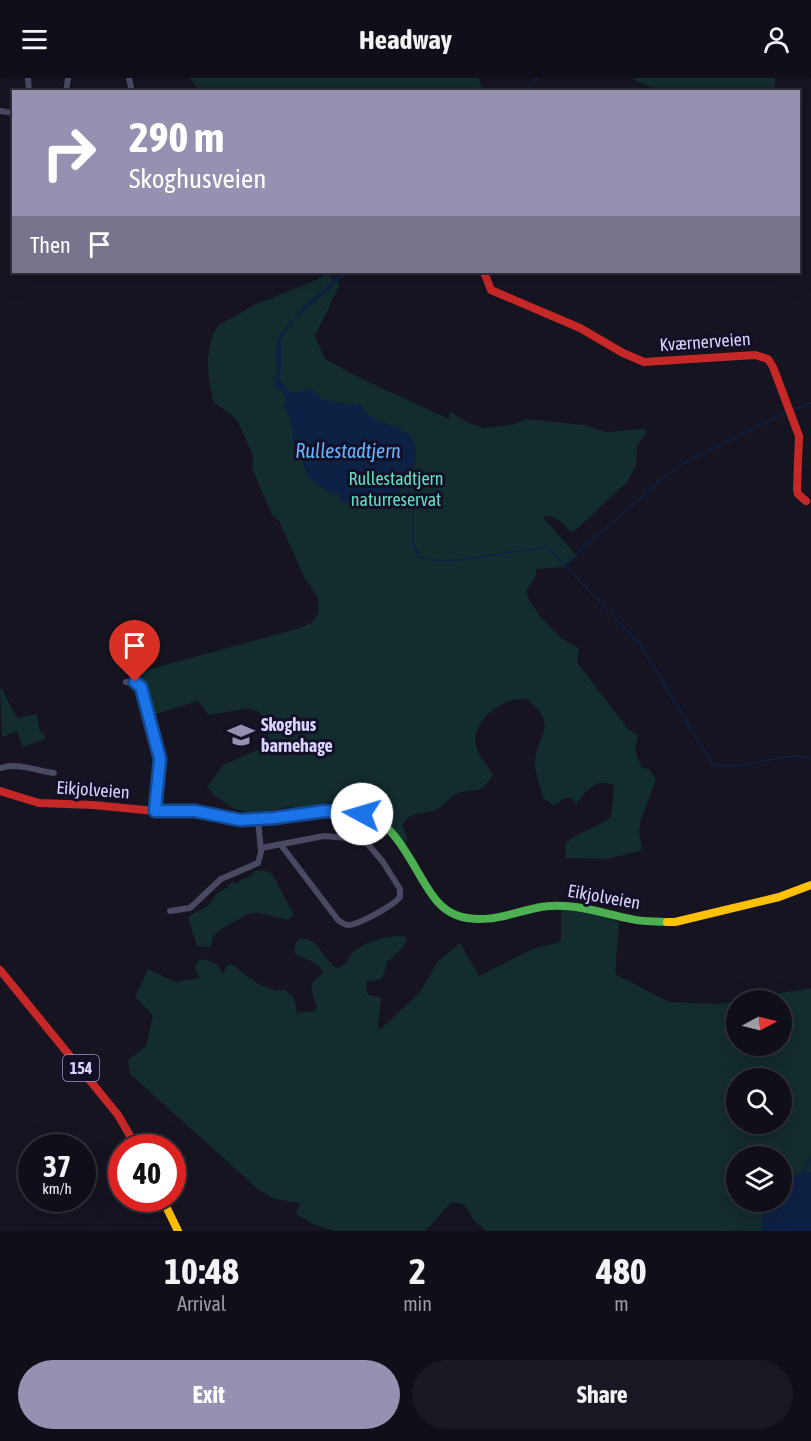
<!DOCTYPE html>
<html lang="en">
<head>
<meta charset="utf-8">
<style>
  :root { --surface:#100f19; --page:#191822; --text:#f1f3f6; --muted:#9c9ca2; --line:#302f38; --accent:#9591b1 }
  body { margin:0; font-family:"Asap Condensed",sans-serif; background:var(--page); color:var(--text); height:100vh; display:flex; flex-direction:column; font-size:22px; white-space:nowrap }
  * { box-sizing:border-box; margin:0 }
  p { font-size:20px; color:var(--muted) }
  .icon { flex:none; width:33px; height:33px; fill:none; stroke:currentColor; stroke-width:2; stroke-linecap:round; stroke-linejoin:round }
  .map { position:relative; height:1153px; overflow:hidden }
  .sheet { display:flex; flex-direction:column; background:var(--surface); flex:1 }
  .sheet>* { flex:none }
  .banner { position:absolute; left:12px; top:12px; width:788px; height:183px; border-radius:0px; box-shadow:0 6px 24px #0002,0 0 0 2px var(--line); background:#9591b1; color:#fff; overflow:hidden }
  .needle { width:39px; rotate:83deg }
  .tools { position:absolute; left:726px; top:912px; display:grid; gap:12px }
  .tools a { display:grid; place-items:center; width:66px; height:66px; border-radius:50%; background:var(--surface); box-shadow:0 6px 24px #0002,0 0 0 2px var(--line); font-size:30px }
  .speed { position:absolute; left:18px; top:1056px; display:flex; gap:12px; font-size:30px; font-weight:700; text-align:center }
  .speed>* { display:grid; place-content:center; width:78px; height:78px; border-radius:50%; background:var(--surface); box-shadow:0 6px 24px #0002,0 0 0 2px var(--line); line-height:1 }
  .speed small { font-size:15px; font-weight:400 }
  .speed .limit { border:9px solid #d22; background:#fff; color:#111 }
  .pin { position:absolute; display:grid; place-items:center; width:51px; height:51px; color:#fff; margin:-62px -26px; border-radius:50% 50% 50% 0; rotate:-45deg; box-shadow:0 0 6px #0007 }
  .pin .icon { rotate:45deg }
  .me { position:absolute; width:66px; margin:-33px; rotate:276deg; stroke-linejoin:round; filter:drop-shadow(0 0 4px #0008) }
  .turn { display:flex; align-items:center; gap:21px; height:126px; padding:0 18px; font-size:27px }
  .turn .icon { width:78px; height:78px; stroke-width:2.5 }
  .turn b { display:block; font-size:42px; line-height:51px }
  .then { display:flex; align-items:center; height:57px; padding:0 18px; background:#0003; gap:12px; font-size:22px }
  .eta { display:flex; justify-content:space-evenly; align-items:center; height:102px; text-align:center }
  .eta b { font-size:36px; font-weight:700; line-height:42px }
  .primary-button { display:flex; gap:12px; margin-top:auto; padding:12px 18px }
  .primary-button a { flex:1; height:69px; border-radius:36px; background:var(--accent); color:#fff; font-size:24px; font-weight:700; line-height:69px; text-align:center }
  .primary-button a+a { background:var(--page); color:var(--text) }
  header { display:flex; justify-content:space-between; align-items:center; height:78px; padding:0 18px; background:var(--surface); font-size:27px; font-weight:700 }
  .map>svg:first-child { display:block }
  .green { fill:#132c2d; fill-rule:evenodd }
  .water { fill:#0d2144 }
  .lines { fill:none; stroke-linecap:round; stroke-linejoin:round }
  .stream { stroke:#0d2144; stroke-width:1.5 }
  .street { stroke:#4a4962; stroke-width:6 }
  .fast { stroke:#4caf50; stroke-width:8 }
  .slow { stroke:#ffc107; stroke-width:8 }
  .jam { stroke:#c62828; stroke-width:8 }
  .route-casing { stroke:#114b97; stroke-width:15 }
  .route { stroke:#1a73e8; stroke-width:10 }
  .labels { text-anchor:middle; stroke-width:6; stroke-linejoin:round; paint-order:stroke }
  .shield { fill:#130f26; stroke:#9e99be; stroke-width:1.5 }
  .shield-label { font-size:16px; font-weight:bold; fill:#d9d4ff }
  .street-label { font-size:18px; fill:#d9d4ff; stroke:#130f26 }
  .park-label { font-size:18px; fill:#5fe0c0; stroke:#130f26 }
  .poi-label { font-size:18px; font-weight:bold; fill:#d9d4ff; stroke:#130f26; text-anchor:start }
  .water-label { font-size:20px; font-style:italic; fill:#62b6ff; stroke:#130f26 }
</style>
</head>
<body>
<header><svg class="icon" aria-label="menu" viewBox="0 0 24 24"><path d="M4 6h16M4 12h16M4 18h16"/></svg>Headway<svg class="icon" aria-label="person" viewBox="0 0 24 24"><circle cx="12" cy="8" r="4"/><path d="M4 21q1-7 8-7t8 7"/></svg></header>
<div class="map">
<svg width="811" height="1153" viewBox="0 0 811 1153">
  <rect width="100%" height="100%" fill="#161421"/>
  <g class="green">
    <path d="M189 0H479L483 13 201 14Z"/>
    <path d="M633 0H775V13C746 14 651 20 633 0Z"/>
    <path d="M327 196 340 206 315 258 325 281 362 301 449 341 450 333 466 344 484 350 512 347 526 341 583 347 606 354 644 351 647 354 637 368 636 388 627 404 576 452 570 454C561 443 556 437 542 438L577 478 564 489 536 491V498L526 513C529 528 554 555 566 563 570 566 575 568 579 570L577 583 579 587 628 651 638 657C635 674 634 673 642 690L649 691 656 701 640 744 639 754 642 771 640 773 606 781 565 780 566 765C579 753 597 750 611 739L614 708C597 697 584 716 576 726L571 719 563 721 554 727 543 720C541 709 535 697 535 687 534 657 562 651 527 621 503 618 468 644 477 671 480 680 488 689 493 696 480 719 478 709 458 715 449 718 444 729 435 732 424 736 408 734 402 747L408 761 405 765 381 739 357 728 328 724 310 729H286L255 736 232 730 214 717 207 709 223 687 271 666 261 635 249 630 209 637 198 623 153 637 147 608 140 594 300 550 311 545 319 535 318 519 304 499 279 443 272 437 252 390 253 378 238 344 232 337 214 325C207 303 204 265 219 247L254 227 320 200Z"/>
    <path d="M0 611H2L17 640 37 636 40 655 43 654 45 661 23 669 17 653 2 659Z"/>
    <path d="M254 793H267L272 796 294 837 288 842 258 835 248 836 221 851 213 858 211 869 197 868 189 843V838L208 828 216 816 227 810 229 806 233 804 238 806 241 801 250 799Z"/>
    <path d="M561 830 582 832 619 844 615 896 669 924 720 926 736 923V968H782V922H738L811 910V1153H486L473 1141 465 1127 452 1124 425 1153H334L313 1146 296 1136 300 1125 275 1121 259 1112 130 996 128 982 146 968 153 938 135 919 148 891 175 904 200 900 195 890 198 883 204 881 218 887 221 894 224 895 226 888 231 886 260 907 272 911 274 913 285 912 294 919 297 935 314 933 317 929C315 923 309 910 313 904 316 900 320 899 323 894 319 884 304 881 295 876V868L298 862C317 855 322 882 337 890 348 887 347 879 354 873 364 864 393 856 405 859L407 861 403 870 387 884 383 899 378 902 366 904 367 916 381 920 378 950 381 951 421 913 438 883 460 865 479 898 532 871 561 864ZM736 1000H782V1046H736ZM736 1078H782V1124H736Z"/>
  </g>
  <g class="water">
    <path d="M343 194H348L295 241 284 256 281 262V295L279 301C287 312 292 319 307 310L309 312H315L313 316H318L322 322 325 321 326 324 329 322 335 325 344 324V327L348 325V328L353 325 355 327 360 325C373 357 427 337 414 389 412 396 411 401 403 402L399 416 392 423 388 422 377 425 365 419 355 426 351 424 341 425 340 417 328 414 307 398 301 379 293 366 292 348 289 346 292 341 283 329 286 320 281 312 274 309 277 302H273L278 294C275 284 275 267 279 258L304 228Z"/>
    <path d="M804 1093 811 1095V1153H761L763 1136 769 1124H782V1104Z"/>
  </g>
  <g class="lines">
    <g class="stream">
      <path d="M525 14 537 0"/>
      <path d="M795 331 811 325"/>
      <path d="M407 402C407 413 412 424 413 436 415 451 408 462 418 476 430 495 524 468 548 470L640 566 712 686C742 695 790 670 811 681"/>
      <path d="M564 487 664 399 684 385 785 335"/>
      <path d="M804 1093 811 1079"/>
    </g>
    <g class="street">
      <path d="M28 0 29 14"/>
      <path d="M129 0 132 14"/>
      <path d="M66 14 68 0"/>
      <path d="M0 33 14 35"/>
      <path d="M126 604H135L141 609 161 687 155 733"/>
      <path d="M1 690C18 684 36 693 54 695"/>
      <path d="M261 770 324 758 360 761 367 765 383 784 400 811V819C394 827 357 848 347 847 343 846 341 844 338 842L281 767"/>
      <path d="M170 833 190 830 221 801 258 785 261 774 258 741"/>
    </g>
    <path class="fast" d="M295 737C315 734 348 731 368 737 393 745 412 785 425 806 433 819 441 831 456 837 485 848 514 834 541 829 572 824 601 835 631 841 642 844 655 843 667 844"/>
    <g class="slow">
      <path d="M667 844H675L779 819 811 807"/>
      <path d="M162 1120 178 1153"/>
    </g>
    <g class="jam">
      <path d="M484 194 491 212 580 250 623 275 644 284 755 277 768 281 773 289 799 358 797 411 798 416 806 423"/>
      <path d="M0 713 39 725 93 727 155 733H189L240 742 295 737"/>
      <path d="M0 892 118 1037 137 1070"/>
    </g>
  </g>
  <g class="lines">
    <defs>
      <path id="route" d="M135 604 141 609 160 681 155 733H195L240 742 274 740 325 733 362 736"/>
    </defs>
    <use href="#route" class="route-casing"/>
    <use href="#route" class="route"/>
  </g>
  <defs>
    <symbol id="school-bare" viewBox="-9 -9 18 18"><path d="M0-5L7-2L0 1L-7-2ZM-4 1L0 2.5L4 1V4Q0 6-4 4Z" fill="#9591b1" stroke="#130f26" stroke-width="2.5" paint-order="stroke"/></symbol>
  </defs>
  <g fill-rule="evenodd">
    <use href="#school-bare" x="222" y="638" width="38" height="38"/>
  </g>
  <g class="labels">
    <rect class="shield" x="63" y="977" width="36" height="26" rx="4.5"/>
    <g class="shield-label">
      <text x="81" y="996">154</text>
    </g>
    <g class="street-label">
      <text transform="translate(705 264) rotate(-4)" y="6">Kværnerveien</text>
      <text transform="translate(93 712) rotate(4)" y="6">Eikjolveien</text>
      <text transform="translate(604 819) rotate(10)" y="6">Eikjolveien</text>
    </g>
    <g class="park-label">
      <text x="396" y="407">Rullestadtjern<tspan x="396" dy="21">naturreservat</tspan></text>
    </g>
    <g class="poi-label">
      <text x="261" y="653">Skoghus<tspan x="261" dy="21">barnehage</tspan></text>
    </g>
    <g class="water-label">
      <text x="348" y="380">Rullestadtjern</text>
    </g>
  </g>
</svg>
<div class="tools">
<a><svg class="needle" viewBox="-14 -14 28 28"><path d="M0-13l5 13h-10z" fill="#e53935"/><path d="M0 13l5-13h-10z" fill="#9c9ca2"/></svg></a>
<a><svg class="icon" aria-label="search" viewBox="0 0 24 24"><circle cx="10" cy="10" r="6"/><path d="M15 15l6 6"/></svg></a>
<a><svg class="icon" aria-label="layers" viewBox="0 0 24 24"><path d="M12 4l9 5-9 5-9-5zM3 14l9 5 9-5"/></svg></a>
</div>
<div class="speed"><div>37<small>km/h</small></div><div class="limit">40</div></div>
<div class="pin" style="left:135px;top:604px;background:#d93025"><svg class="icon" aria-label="arrive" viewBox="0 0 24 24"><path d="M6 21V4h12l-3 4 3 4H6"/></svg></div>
<svg class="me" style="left:362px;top:736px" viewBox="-20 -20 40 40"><circle r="19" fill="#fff"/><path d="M0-13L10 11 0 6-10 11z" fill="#1a73e8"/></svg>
<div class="banner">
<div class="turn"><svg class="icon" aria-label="right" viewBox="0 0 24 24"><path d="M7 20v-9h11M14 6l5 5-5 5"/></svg><div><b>290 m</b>Skoghusveien</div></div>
<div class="then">Then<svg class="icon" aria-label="arrive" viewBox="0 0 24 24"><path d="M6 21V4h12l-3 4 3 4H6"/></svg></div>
</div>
</div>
<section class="sheet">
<div class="eta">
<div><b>10:48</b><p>Arrival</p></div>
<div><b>2</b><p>min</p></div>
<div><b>480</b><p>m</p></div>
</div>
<div class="primary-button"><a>Exit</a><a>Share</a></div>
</section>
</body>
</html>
